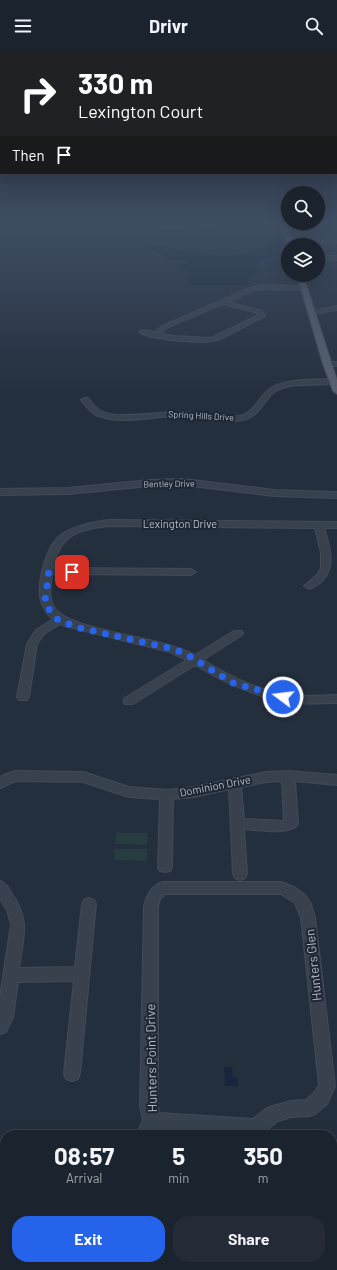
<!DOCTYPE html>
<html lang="en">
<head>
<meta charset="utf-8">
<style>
  :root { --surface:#1b232e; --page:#242b36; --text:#f1f3f6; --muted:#a0a4aa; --line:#39404a; --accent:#2563eb }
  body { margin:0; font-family:Barlow,sans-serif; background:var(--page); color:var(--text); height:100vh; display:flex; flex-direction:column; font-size:15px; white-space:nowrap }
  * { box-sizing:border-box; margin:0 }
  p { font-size:13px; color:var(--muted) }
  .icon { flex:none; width:22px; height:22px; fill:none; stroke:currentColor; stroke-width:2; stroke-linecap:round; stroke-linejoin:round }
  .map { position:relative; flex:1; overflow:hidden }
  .details { position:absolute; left:0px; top:1078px; width:337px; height:140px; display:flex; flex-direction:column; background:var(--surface); border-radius:16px 16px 0 0; box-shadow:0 4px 16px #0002,0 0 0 1px var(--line) }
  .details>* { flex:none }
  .hud { position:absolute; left:0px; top:0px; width:337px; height:122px; box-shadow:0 4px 16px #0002,0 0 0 1px var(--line); background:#202124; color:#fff; overflow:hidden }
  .tools { position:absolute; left:281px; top:134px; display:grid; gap:8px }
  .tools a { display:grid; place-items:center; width:44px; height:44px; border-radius:50%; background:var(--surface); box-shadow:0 4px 16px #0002,0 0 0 1px var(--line); font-size:20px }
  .pin { position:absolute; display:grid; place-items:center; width:34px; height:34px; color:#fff; margin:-17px; border-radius:8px; box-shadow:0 2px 6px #0006 }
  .me { position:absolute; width:44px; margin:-22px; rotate:285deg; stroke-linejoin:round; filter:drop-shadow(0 0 3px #0008) }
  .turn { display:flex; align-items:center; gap:14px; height:84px; padding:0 12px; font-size:18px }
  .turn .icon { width:52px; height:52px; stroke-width:2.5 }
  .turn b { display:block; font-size:28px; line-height:34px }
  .then { display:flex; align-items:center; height:38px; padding:0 12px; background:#0003; gap:8px; font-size:15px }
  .eta { display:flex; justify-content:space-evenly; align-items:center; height:68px; text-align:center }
  .eta b { font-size:24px; font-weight:700; line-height:28px }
  .primary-button { display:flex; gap:8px; margin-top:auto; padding:8px 12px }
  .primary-button a { flex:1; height:46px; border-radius:16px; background:var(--accent); color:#fff; font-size:16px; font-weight:700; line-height:46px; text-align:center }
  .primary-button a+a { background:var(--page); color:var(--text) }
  header { display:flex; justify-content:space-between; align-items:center; height:52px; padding:0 12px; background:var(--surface); font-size:18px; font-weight:700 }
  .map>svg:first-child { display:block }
  .green { fill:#263c3f }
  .water { fill:#17263c }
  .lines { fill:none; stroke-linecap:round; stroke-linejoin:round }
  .minor-casing { stroke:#414a57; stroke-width:2 }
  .major-casing { stroke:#414a57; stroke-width:2 }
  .minor { fill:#38414e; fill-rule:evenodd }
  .major { fill:#56606e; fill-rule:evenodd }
  .route { stroke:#2563eb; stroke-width:7; stroke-dasharray:0 12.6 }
  .labels { text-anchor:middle; stroke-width:4; stroke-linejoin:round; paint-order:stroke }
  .far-street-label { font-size:9px; fill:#b4bcc9; stroke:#1d2633 }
  .street-label { font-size:11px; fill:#b4bcc9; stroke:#1d2633 }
  .near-street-label { font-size:13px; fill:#b4bcc9; stroke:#1d2633 }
</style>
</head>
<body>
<header><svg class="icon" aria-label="menu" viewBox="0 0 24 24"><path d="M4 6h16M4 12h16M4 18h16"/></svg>Drivr<svg class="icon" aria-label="search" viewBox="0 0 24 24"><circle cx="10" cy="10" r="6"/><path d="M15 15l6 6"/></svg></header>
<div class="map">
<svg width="337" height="1218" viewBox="0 0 337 1218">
  <rect width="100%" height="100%" fill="#242f3e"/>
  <g class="green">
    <path d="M116 781H148L147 793 115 792Z"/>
    <path d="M115 797H147V809L114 808Z"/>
  </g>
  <g class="water">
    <path d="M275 182 282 188 287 198C280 200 263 209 258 209L256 217 258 221 249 227 250 231 246 233H192L189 231 190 229 187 226 188 219 178 215 183 211 189 210 188 208H169L157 199 148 198 147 193H154L191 200 224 204 241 202 262 196 266 193 267 188 262 184Z"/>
    <path d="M224 1015H232L233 1026H237L238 1034H225Z"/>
  </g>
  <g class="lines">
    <defs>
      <g id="minor">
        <path d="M111 173 285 174 288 176 285 178 109 176 108 175Z"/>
        <path d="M289 187H337V191L287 190 286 189Z"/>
        <rect x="318" y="204" width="19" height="4"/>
        <path d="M263 233 304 234 307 236 304 238 263 237 254 238 228 250 262 259 265 264 218 288C205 292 149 288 139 280L142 278 155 280 162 274 250 236ZM222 252 255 260 259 263 211 286 174 284 161 282 166 276Z"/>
        <path d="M337 254V258L312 262 309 260Z"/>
        <path d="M327 310H337V314L325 313V311Z"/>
        <path d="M334 327 337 328V331C318 335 294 329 276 339 263 347 260 365 243 368 223 372 201 365 182 364 155 363 122 374 96 363 91 361 85 353 81 348L85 346H88C91 350 96 357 101 359 117 368 163 359 183 360 201 361 222 367 240 364 255 361 259 343 271 336 288 326 315 328 334 327Z"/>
        <path d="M183 427 274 438 337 440V446L274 444 183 433 149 434 69 442 0 443V437L69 436 149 428Z"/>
        <path d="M109 468 337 470V476H324C329 493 337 514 322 529 318 532 314 536 309 537L304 534 318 522 321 516V501L315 476 109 474C79 477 59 483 53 516L191 517 196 520 191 523 52 522C51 533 48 545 54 555 67 579 166 585 195 603L234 579H242L243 581 242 583 203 608C231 625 260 640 294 643 308 645 323 643 337 643V651C323 651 308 652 294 651 258 647 225 631 195 613L133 652H125L123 649 125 646 187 608 170 600 65 574 60 572 44 582 37 592 29 645 27 648H19L17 645 27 592 36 578 53 567C48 563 44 558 42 552 35 534 46 493 62 482 76 473 93 470 109 468Z"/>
        <path d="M16 719 83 720 129 735 167 738 194 735 266 720 288 719 337 723V733L295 729 298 772C291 784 257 778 244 777L247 822 245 826 240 828 235 826 233 822 229 737 194 745 173 747 172 815 170 819 165 820 160 819 158 815 160 747 129 745 83 730 16 729 0 736V725L6 722ZM282 729 284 769 244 767 241 735 266 730Z"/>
        <path d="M0 829C6 831 9 836 12 842 31 869 23 886 19 916L75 915 82 852 84 848 89 846 94 848 96 852 80 1021 78 1027 72 1029 66 1027 64 1021 74 929 18 930 13 965 6 980 0 982V945L11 872 7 858 0 847Z"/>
        <path d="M163 830H281L294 835 305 843 311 852 315 866 335 1034 327 1052 315 1062 309 1064 291 1065 278 1069 260 1083H232L157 1078 154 1083H136L143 1068 140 1054 144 855C146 843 151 834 163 830ZM165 842H281L295 851 301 866 319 1033 315 1040 306 1048 291 1049 273 1054 267 1056 253 1067 159 1061 158 1054V855L160 847Z"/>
        <rect x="0" y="1135" width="5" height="18"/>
      </g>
      <g id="major">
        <path d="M281 172H287L293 193H288V194L287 193Z"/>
        <path d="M297 223H303L337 328V342L333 339 323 312Z"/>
        <path d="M0 1195H5V1213L13 1214 5 1217H0Z"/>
        <path d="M332 1197H337V1218H329L324 1216 323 1213H332Z"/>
      </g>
    </defs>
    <use href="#minor" class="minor-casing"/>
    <use href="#major" class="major-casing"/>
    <use href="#minor" class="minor"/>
    <use href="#major" class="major"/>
  </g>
  <linearGradient id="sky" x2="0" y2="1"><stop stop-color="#141a22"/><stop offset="0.5" stop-color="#3f4d63"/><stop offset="1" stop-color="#3f4d63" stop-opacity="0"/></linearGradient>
  <rect width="337" height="342" fill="url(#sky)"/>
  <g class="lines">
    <path class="route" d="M72 520 49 519 45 549 48 556 58 568 80 576 173 597 184 601 233 631 283 645"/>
  </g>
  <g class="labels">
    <g class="far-street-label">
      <text transform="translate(201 364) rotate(3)" y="3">Spring Hills Drive</text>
      <text transform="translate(169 432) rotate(-1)" y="3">Bentley Drive</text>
    </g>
    <g class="street-label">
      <text x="180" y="476">Lexington Drive</text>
      <text transform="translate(215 734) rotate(-11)" y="4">Dominion Drive</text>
    </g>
    <g class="near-street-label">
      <text transform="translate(313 913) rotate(-96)" y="5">Hunters Glen</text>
      <text transform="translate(151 1006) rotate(-91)" y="5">Hunters Point Drive</text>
    </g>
  </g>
</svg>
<div class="tools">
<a><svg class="icon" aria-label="search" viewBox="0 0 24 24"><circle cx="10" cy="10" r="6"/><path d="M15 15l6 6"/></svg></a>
<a><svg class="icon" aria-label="layers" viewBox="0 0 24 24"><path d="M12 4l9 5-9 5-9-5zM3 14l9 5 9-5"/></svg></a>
</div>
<div class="pin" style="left:72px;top:520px;background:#d93025"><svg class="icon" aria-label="arrive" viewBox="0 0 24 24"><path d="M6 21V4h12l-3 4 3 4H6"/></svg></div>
<svg class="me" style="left:283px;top:645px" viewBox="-20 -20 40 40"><circle r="17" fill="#2563eb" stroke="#fff" stroke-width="3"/><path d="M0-11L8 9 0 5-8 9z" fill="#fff"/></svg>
<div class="hud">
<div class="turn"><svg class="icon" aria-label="right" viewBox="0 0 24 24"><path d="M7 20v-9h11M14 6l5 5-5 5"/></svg><div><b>330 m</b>Lexington Court</div></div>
<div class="then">Then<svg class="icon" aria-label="arrive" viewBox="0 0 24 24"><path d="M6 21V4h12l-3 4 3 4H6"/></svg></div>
</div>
<section class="details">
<div class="eta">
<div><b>08:57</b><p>Arrival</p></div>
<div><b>5</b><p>min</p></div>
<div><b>350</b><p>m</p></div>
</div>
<div class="primary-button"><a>Exit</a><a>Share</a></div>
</section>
</div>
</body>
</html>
